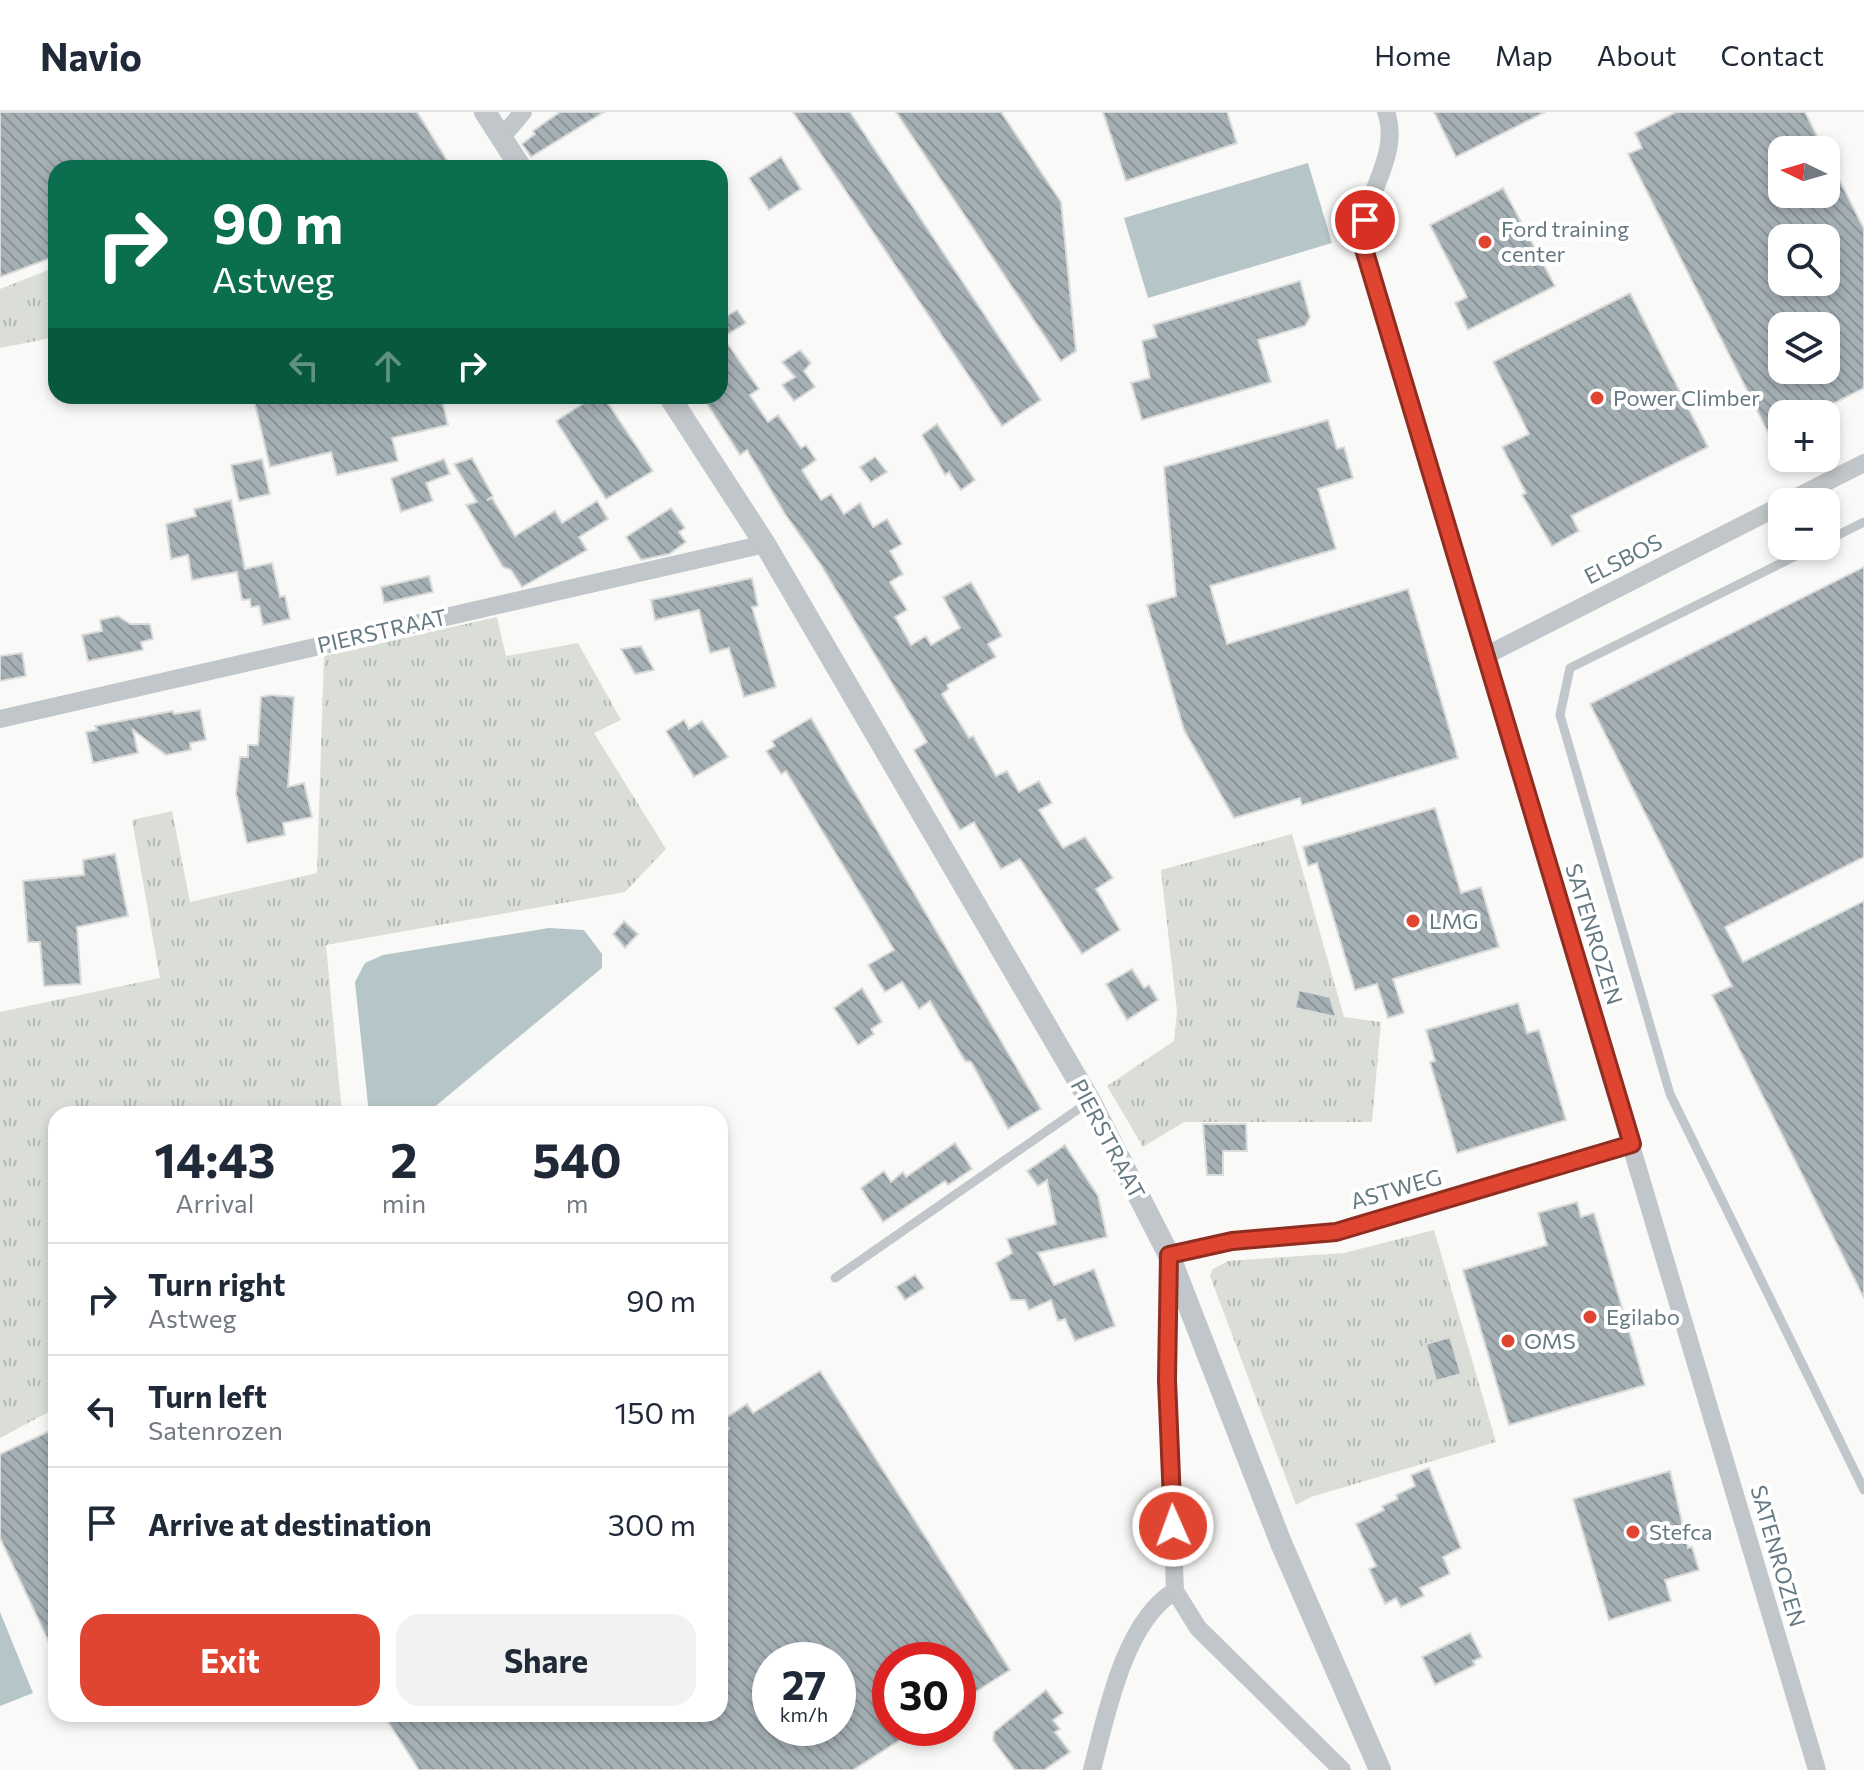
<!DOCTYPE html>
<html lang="en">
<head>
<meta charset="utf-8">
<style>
  :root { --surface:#fff; --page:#f2f2f3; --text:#1f2937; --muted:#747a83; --line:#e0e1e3; --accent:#df4531 }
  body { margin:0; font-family:Commissioner,sans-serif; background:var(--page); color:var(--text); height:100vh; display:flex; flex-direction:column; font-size:30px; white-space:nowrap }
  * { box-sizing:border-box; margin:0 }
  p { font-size:26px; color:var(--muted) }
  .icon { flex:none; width:44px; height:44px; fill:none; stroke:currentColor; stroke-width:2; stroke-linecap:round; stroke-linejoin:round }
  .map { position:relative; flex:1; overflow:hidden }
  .sheet { position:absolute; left:48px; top:994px; width:680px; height:616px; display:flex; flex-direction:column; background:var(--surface); border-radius:24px; box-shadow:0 4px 12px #0003 }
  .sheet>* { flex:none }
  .guide { position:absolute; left:48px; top:48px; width:680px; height:244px; border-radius:24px; box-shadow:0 4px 12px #0003; background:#0b6e4f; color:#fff; overflow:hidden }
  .needle { width:52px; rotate:275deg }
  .tools { position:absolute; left:1768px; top:24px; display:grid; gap:16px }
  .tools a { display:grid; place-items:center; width:72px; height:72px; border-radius:16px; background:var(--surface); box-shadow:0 4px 12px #0003; font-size:40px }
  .speed { position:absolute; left:752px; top:1530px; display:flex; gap:16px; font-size:40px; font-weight:700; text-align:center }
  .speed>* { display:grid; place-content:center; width:104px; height:104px; border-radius:50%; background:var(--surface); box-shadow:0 4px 12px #0003; line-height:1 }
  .speed small { font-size:20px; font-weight:400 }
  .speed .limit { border:12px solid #d22; background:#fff; color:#111 }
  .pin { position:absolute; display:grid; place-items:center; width:68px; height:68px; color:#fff; margin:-34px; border:4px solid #fff; border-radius:50%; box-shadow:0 2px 8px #0007 }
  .me { position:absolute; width:88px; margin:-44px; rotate:358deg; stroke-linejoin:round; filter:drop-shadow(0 0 6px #0008) }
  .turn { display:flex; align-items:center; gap:28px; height:168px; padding:0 32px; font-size:36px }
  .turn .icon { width:104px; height:104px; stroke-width:2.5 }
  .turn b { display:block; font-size:56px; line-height:68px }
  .lanes { display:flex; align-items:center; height:76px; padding:0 32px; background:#0003; justify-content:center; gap:40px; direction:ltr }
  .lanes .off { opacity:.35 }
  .eta { display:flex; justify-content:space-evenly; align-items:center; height:136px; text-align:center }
  .eta b { font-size:48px; font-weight:700; line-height:56px }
  .button { display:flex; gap:16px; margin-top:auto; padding:16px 32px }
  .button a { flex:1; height:92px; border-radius:24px; background:var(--accent); color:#fff; font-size:32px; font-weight:700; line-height:92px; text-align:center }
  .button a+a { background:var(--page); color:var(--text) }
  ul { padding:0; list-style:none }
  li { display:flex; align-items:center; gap:24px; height:112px; padding:0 32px; border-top:2px solid var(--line) }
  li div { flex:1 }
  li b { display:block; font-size:30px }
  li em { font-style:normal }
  header { display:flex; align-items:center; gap:48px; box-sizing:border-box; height:112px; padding:0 40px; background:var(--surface); border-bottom:2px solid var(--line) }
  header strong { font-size:38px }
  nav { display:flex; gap:44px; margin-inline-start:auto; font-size:28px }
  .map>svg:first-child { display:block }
  .grass { fill:url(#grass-tufts) }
  .water { fill:#b6c5c7 }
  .building { fill:url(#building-back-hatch); stroke:#dbdbd9; stroke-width:2; fill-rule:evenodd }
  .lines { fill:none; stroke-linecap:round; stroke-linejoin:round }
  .service { stroke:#c0c6c9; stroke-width:9 }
  .minor { stroke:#c0c6c9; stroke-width:18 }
  .tertiary { stroke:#c0c6c9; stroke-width:22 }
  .route-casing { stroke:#912d20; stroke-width:20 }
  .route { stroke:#df4531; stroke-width:14 }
  .poi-dot { fill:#df4531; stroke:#fff; stroke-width:3 }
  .labels { text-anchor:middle; stroke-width:8; stroke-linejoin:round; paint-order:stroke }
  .poi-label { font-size:22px; fill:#657982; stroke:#fff; text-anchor:start }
  .street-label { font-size:22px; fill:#657982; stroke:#fff }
</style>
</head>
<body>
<header>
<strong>Navio</strong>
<nav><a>Home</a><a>Map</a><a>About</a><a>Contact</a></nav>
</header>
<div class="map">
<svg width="1864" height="1658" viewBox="0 0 1864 1658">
  <defs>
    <pattern id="grass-tufts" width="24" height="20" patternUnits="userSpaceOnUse" patternTransform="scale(2)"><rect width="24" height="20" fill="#daded7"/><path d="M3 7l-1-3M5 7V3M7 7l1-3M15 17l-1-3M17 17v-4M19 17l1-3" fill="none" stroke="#b4b9b4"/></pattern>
    <pattern id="building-back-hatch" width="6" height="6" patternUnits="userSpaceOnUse" patternTransform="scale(2)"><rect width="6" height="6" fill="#a5b0b5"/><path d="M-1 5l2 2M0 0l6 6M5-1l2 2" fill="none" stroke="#8a9499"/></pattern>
  </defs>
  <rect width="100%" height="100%" fill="#f9f9f7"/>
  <g class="grass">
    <path d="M56 155V225L0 236V177Z"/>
    <path d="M497 505 506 544 578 531 621 608 594 621 666 737 625 780 326 833 342 1002H56V1296L0 1326V900L160 866 132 708 172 699 190 790 317 761 324 544Z"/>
    <path d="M1292 722 1344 905 1381 910 1372 1010H1184L1143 1035 1107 974 1174 929 1177 899 1161 758Z"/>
    <path d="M1434 1118 1496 1330 1311 1385 1296 1393 1210 1164 1213 1157 1228 1149 1344 1141Z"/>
  </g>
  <g class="water">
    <path d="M1308 51 1332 131 1148 186 1124 106Z"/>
    <path d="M549 816 584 818 602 842V856L426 1002H369L355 870 365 851 383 843Z"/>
    <path d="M0 1500 33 1581 0 1594Z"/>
  </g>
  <g class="building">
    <path d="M0 0H417L452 56H56V144L0 165Z"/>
    <path d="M560 0H604L531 45 522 32 535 22 533 19Z"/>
    <path d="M793 0H850L1041 288 1002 314Z"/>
    <path d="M896 0H1001L1061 90 1076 239 1061 249Z"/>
    <path d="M1103 0H1227L1237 31 1126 69Z"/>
    <path d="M1434 0H1545L1456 45Z"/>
    <path d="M1676 0H1805L1824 38H1782V82H1826V41L1864 117V276L1813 302H1782V318L1770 324 1628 42 1642 36 1635 21ZM1782 126H1826V170H1782ZM1782 214H1826V258H1782Z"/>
    <path d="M781 45 801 77 769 98 749 66Z"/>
    <path d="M1503 76 1555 174 1468 218 1455 191 1467 185 1430 113Z"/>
    <path d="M1300 169 1310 205 1305 214 1258 228 1271 270 1142 308 1131 271 1150 266 1142 229 1157 225 1153 213Z"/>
    <path d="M1630 181 1708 335 1571 404 1579 419 1552 434 1522 383 1526 381 1502 335 1529 322 1493 250Z"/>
    <path d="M737 198 746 211 723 225 759 277 750 283 768 310 778 303 801 336 806 333 816 348 802 358 821 388 831 382 844 402 860 391 873 415 887 407 902 432 890 439 903 462 890 470 907 498 895 505 911 533 926 524 931 533 960 516 943 485 971 470 1002 524 988 532 996 545 947 573 949 577 942 582 969 626 973 624 996 664 1007 659 1019 680 1039 669 1052 691 1039 698 1063 736 1085 725 1113 766 1096 777 1120 818 1082 842 1020 747 1001 757 974 710 960 718 914 638 927 630 821 453 785 402 747 338 740 343 702 284H720V208Z"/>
    <path d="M800 238 811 251 804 259 815 275 794 289 782 273 795 265 782 250Z"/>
    <path d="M253 284H441L448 313 392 326 398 349 337 363 331 340 270 355Z"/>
    <path d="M595 284H603L653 359 606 387 556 309Z"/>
    <path d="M1328 308 1337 337 1344 335 1353 366 1318 377 1336 437 1210 474 1227 532 1408 477 1458 646 1302 693 1300 686 1234 706 1184 618 1147 493 1176 484 1164 355Z"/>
    <path d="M937 312 975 368 961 378 949 360 945 363 922 323Z"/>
    <path d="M875 345 887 360 871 370 860 355Z"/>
    <path d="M472 346 493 384 487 388 492 386 515 424 555 399 562 411 597 389 608 407 579 425 587 438 522 475 511 458 503 455 466 393 477 390 454 352Z"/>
    <path d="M262 347 270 382 239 389 231 353Z"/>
    <path d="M444 347 450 362 426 371 433 389 401 400 391 366Z"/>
    <path d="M231 388 245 457 272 451 280 485 285 484 290 507 263 513 259 494 251 495 250 487 242 488 237 460 192 468 188 443 171 447 166 412 196 404 194 397Z"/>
    <path d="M671 396 685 416 679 420 686 430 669 442 641 448 626 425Z"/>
    <path d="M1864 455V745L1725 815 1743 850 1864 789V1186L1712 883 1732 874 1590 592Z"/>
    <path d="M429 464 433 480 384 491 381 475Z"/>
    <path d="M752 466 758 494 752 495 776 575 744 585 729 536 710 541 699 498 655 508 651 488Z"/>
    <path d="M118 504 130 512H150L153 527 141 530 143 538 88 549 82 523 102 519 100 508Z"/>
    <path d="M641 534 654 558 635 562 621 537Z"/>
    <path d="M22 541 26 564 0 569V544Z"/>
    <path d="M270 583 294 585 288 675 304 671 312 705 283 711 285 723 247 731 236 681 240 645H248V633H258L261 585Z"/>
    <path d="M200 598 206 628 190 631 191 638 166 643 133 618 138 641 93 651 86 620 97 618 95 614 173 599 174 602Z"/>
    <path d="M811 606 1041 997 1008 1017 971 950 965 949 930 889 919 897 902 870 885 880 868 853 894 838 786 659 781 662 766 639 775 634 772 629Z"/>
    <path d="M684 608 689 617 702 609 728 645 694 665 666 619Z"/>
    <path d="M1435 696 1461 781 1481 775 1499 835 1393 867 1404 901 1388 906 1377 872 1355 878 1317 751 1308 754 1303 735Z"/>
    <path d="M115 742 128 804 77 815 81 872 44 874 40 830H28L23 769 84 763 83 748Z"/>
    <path d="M624 809 638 822 625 836 613 822Z"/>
    <path d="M1132 857 1144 876 1149 873 1158 888 1127 908 1106 872Z"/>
    <path d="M862 876 882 910 871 917 874 922 858 933 834 896Z"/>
    <path d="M1299 878 1330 885 1336 905 1295 896Z"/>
    <path d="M1518 891 1527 921 1539 918 1566 1008 1457 1041 1430 950 1435 949 1426 918Z"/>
    <path d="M1203 1012H1246L1247 1039H1223V1063H1207Z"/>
    <path d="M955 1031 972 1057 948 1073 945 1069 883 1110 861 1076 884 1059 891 1070 903 1060 906 1065Z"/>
    <path d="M1065 1033 1098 1084 1107 1125 1038 1141 1054 1173 1094 1157 1115 1214 1075 1229 1065 1207 1058 1209 1051 1188 1029 1198 1025 1188H1011L996 1151 1012 1141 1007 1127 1056 1112 1047 1068 1038 1074 1027 1059Z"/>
    <path d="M1577 1090 1581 1105 1594 1101 1645 1273 1509 1313 1463 1158 1547 1133 1538 1101Z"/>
    <path d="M915 1163 924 1176 905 1188 896 1175Z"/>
    <path d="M1450 1225 1461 1262 1436 1269 1426 1232Z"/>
    <path d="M820 1259 1010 1558 958 1591V1548H890V1616H919L853 1658H419L383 1602H720V1322L729 1317 723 1308 747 1292 753 1301ZM770 1548H838V1616H770Z"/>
    <path d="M56 1316V1545L0 1426V1342Z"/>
    <path d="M1429 1356 1461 1436 1443 1445 1450 1462 1420 1476 1424 1484 1401 1495 1396 1486 1385 1492 1369 1457 1376 1454 1356 1412 1384 1398 1382 1394 1398 1387 1396 1383 1415 1374 1411 1363Z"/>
    <path d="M1670 1359 1688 1436 1692 1435 1699 1458 1665 1468 1671 1489 1609 1508 1573 1387Z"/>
    <path d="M1470 1521 1482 1545 1473 1549 1475 1553 1435 1573 1422 1545Z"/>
    <path d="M1046 1578 1063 1601 1053 1608 1060 1617 1055 1620 1070 1640 1044 1658H1015L993 1628 994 1620Z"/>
  </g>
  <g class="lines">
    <g class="service">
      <path d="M1826 429 1864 410"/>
      <path d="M1816 434 1570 556 1560 603 1670 982 1864 1378"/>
      <path d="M835 1166 1090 989"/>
    </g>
    <g class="minor">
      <path d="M1386 0C1403 47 1356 89 1364 137L1817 1658"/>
      <path d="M501 26 523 0"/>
      <path d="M1787 390 1864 351"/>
      <path d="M1485 544 1782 393"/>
      <path d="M0 607 765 432"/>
      <path d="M1092 1658C1106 1604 1124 1509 1175 1479"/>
      <path d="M1342 1658 1198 1516 1175 1479 1167 1268 1169 1143 1232 1129 1336 1120 1632 1032"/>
    </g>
    <g class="tertiary">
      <path d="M485 0 521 56"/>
      <path d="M669 284 765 432 1090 989 1169 1143 1281 1431 1380 1658"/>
    </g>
  </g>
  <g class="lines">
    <defs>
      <path id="route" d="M1173 1414 1167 1268 1169 1143 1232 1129 1336 1120 1632 1032 1364 137 1365 108"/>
    </defs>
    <use href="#route" class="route-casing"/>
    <use href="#route" class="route"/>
  </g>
  <g class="poi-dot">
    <circle cx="1485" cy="130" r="8"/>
    <circle cx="1597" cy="286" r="8"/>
    <circle cx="1413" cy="809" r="8"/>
    <circle cx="1590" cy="1205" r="8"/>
    <circle cx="1508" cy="1229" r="8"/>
    <circle cx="1633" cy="1420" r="8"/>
  </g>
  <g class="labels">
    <g class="poi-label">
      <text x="1501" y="125">Ford training<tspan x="1501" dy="25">center</tspan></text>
      <text x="1613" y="294">Power Climber</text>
      <text x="1429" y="817">LMG</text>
      <text x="1606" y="1213">Egilabo</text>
      <text x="1524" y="1237">OMS</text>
      <text x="1649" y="1428">Stefca</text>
    </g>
    <g class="street-label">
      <text transform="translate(1623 447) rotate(-27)" y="8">ELSBOS</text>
      <text transform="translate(382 519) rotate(-13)" y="8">PIERSTRAAT</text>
      <text transform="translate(1594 822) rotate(73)" y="8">SATENROZEN</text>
      <text transform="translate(1108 1027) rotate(62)" y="8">PIERSTRAAT</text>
      <text transform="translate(1396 1077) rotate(-16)" y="8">ASTWEG</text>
      <text transform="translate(1778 1444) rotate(74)" y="8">SATENROZEN</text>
    </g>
  </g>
</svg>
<div class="tools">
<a><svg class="needle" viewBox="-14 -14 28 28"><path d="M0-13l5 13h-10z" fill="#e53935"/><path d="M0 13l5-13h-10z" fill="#747a83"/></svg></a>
<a><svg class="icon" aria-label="search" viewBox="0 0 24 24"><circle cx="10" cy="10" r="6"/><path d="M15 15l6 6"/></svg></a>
<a><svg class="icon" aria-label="layers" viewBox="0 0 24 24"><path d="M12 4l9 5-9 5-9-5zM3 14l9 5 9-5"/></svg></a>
<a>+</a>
<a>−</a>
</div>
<div class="speed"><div>27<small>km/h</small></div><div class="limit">30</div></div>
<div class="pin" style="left:1365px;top:108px;background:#d93025"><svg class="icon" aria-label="arrive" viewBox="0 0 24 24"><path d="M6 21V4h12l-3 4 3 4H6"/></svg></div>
<svg class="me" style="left:1173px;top:1414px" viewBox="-20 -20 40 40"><circle r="17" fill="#df4531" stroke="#fff" stroke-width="3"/><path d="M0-11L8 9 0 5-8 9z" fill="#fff"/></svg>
<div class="guide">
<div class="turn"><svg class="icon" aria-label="right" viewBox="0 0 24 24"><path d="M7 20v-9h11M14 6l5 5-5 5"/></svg><div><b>90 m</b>Astweg</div></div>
<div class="lanes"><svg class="icon off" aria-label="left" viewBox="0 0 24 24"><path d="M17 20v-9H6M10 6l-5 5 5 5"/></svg><svg class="icon off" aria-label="ahead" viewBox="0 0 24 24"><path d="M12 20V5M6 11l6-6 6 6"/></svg><svg class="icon" aria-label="right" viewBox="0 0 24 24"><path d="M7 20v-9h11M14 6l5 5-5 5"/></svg></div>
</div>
<section class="sheet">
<div class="eta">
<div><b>14:43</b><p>Arrival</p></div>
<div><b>2</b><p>min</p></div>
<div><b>540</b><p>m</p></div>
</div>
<ul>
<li><svg class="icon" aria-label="right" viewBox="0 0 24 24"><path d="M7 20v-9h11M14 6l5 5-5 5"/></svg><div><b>Turn right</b><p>Astweg</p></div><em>90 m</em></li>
<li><svg class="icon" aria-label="left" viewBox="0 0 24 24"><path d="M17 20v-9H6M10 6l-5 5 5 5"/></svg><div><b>Turn left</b><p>Satenrozen</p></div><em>150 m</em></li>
<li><svg class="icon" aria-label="arrive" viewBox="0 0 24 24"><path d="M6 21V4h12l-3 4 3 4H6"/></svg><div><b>Arrive at destination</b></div><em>300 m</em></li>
</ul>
<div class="button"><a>Exit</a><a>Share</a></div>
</section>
</div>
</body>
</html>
